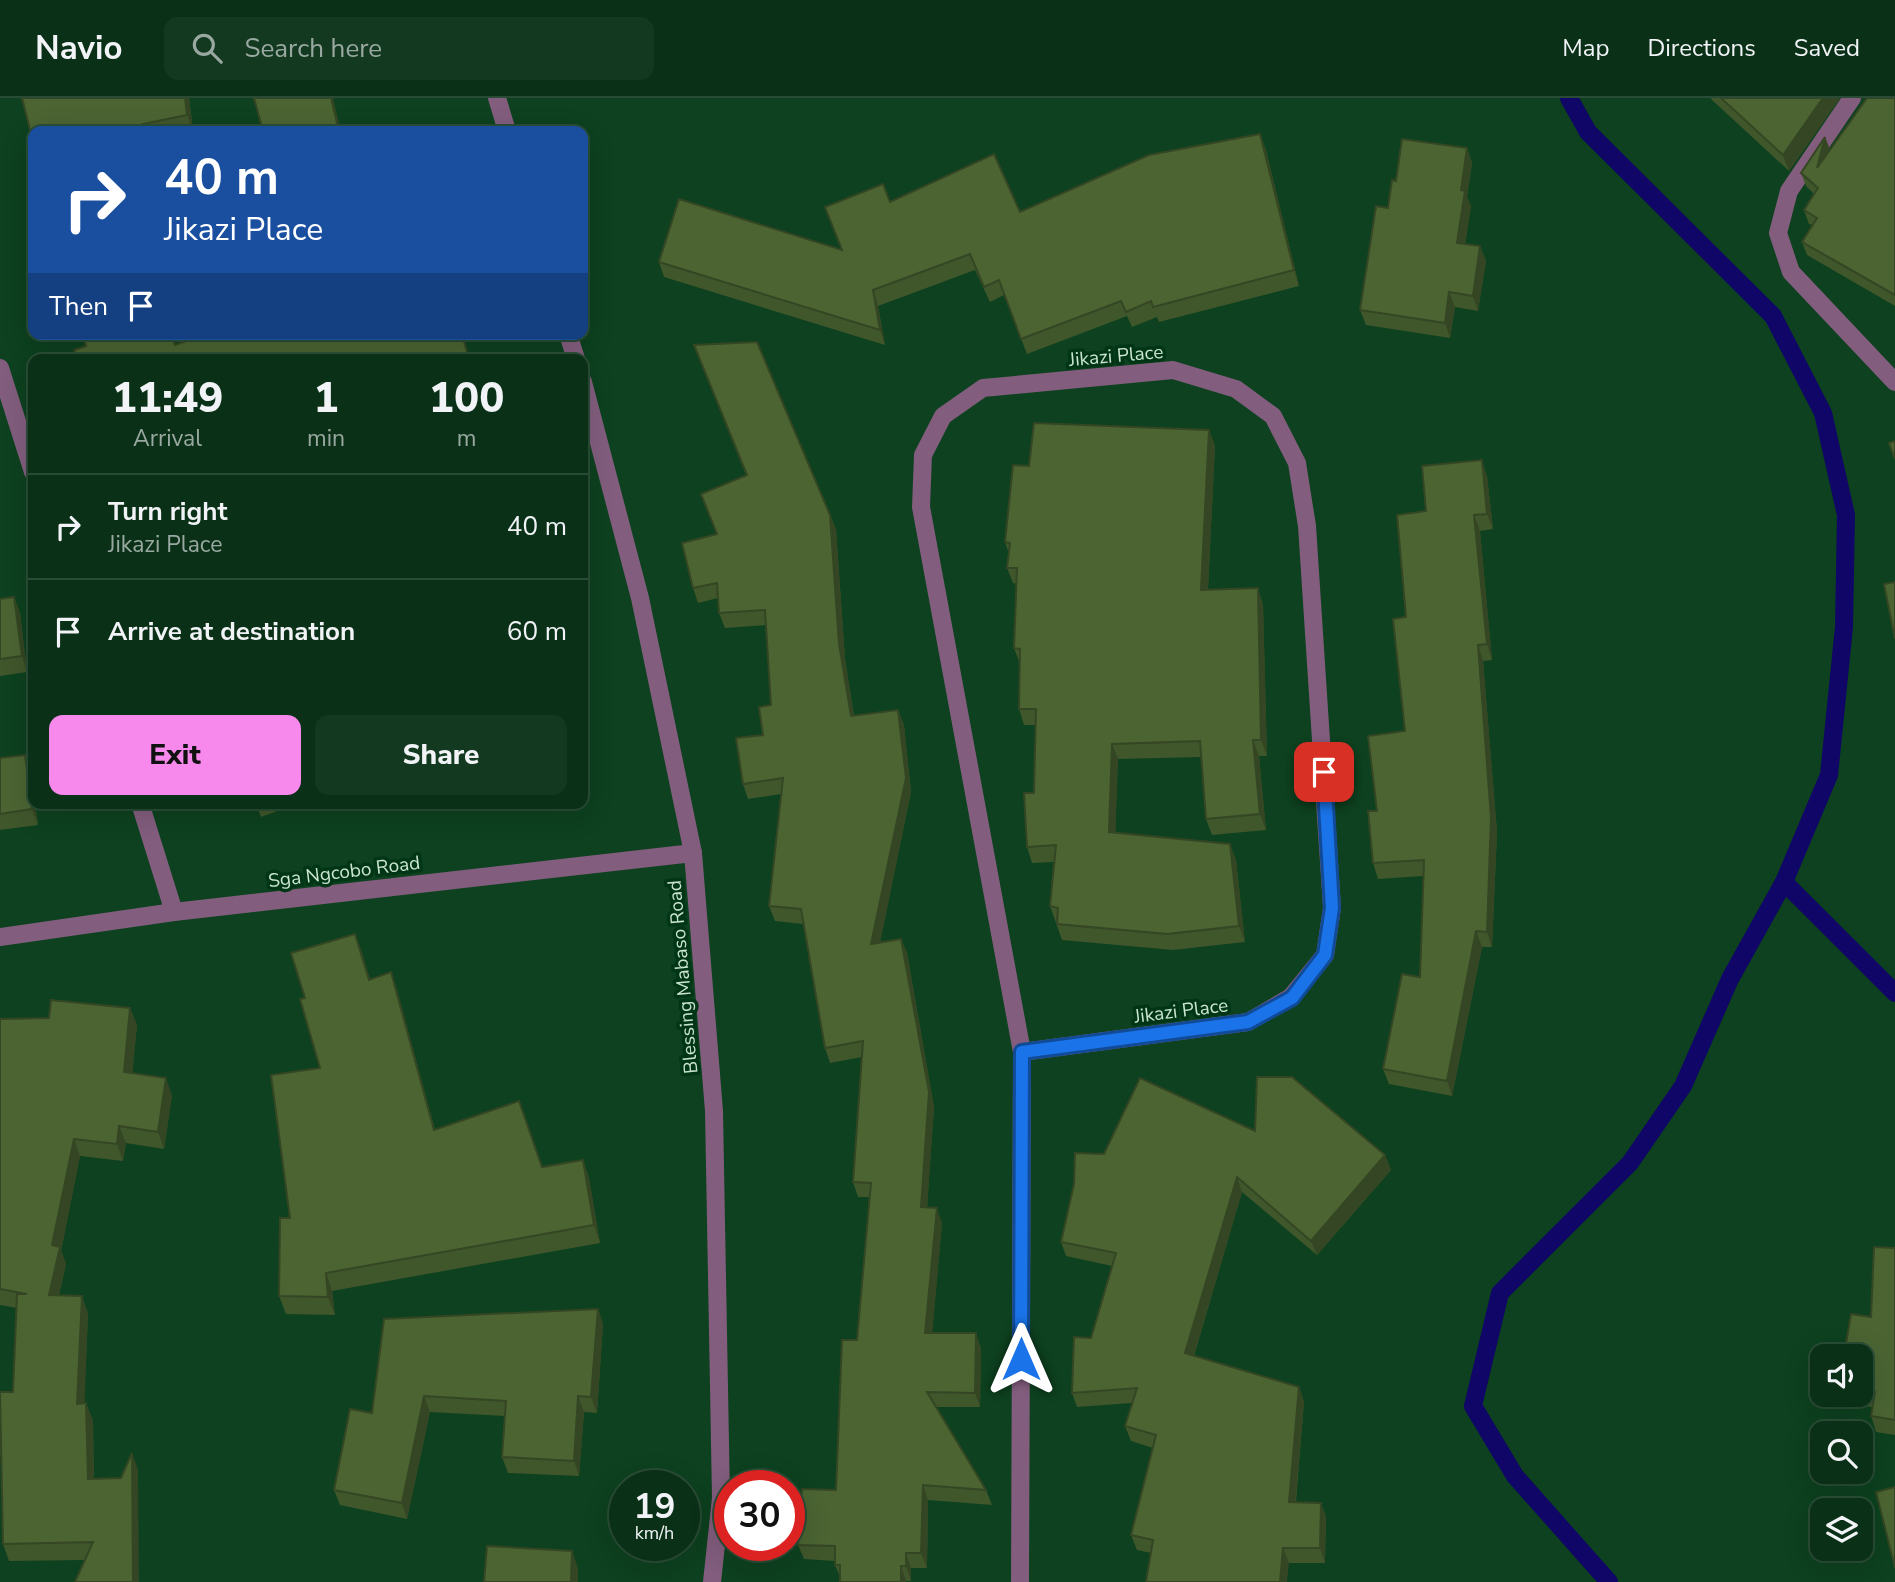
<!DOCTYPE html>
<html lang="en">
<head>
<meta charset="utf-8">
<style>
  :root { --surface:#0a3117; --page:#133920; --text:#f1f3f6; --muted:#99a9a1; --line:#2a4c36; --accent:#f788ec }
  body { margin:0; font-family:"Nunito Sans",sans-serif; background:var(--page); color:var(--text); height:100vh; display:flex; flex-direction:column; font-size:26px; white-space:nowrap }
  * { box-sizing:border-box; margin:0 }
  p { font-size:23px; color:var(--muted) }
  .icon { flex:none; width:38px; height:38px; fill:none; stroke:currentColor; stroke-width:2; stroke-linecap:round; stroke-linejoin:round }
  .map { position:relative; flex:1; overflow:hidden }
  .drawer { position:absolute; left:28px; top:256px; width:560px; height:455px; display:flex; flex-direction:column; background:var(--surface); border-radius:14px; box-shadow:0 7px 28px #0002,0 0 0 2px var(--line) }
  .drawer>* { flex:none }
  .guide { position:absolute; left:28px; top:28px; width:560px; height:214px; border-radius:14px; box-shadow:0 7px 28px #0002,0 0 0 2px var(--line); background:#1a4fa0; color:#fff; overflow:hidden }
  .fabs { position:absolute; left:1810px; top:1246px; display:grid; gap:14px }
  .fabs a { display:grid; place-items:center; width:63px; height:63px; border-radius:14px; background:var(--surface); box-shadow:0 7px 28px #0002,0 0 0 2px var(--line); font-size:35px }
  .speed { position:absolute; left:609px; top:1372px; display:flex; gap:14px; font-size:35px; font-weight:700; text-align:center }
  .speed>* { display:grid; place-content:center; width:91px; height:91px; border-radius:50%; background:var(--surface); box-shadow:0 7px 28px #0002,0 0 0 2px var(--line); line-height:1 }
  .speed small { font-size:18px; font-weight:400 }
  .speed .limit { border:10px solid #d22; background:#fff; color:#111 }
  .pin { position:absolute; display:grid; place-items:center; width:60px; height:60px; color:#fff; margin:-30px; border-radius:14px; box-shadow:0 4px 10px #0006 }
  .me { position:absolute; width:77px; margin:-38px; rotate:0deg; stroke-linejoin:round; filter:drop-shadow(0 0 5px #0008) }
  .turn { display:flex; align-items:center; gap:24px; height:147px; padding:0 21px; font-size:32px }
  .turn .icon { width:91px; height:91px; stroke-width:2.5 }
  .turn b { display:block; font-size:49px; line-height:60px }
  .then { display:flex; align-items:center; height:66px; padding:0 21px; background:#0003; gap:14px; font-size:26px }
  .eta { display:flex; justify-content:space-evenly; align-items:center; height:119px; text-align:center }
  .eta b { font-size:42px; font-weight:800; line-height:49px }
  .button { display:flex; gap:14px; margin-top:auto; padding:14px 21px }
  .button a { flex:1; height:80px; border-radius:14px; background:var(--accent); color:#111; font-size:28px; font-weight:800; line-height:80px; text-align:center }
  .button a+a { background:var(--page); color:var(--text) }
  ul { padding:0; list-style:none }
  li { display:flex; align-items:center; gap:21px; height:105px; padding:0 21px; border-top:2px solid var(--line) }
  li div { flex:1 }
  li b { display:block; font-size:26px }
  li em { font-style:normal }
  header { display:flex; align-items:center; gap:42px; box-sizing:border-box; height:98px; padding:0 35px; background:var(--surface); border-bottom:2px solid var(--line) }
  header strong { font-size:33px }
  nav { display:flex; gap:38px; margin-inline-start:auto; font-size:24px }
  .search { width:490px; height:63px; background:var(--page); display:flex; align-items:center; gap:18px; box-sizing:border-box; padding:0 24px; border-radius:14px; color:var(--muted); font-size:26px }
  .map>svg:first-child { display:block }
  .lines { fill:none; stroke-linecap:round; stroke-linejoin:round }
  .stream { stroke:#0f0667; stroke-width:18 }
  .minor { stroke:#825d7d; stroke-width:18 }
  .wall { fill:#40562b }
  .shaded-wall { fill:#344623 }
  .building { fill:#4b6432; stroke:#344623; stroke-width:2 }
  .route-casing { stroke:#114b97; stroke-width:18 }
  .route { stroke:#1a73e8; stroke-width:12 }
  .labels { text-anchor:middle; stroke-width:7; stroke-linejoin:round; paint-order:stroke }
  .street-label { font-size:19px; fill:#cae4cf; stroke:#003615 }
</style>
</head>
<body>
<header>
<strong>Navio</strong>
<div class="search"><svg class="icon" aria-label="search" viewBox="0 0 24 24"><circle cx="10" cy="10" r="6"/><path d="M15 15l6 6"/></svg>Search here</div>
<nav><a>Map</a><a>Directions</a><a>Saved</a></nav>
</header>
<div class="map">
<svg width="1895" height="1484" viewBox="0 0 1895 1484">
  <rect width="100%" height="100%" fill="#0d411f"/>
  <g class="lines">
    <g class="stream">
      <path d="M1569 0 1588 34 1773 218 1823 315 1846 417 1844 529 1829 677 1784 784 1730 881 1683 988 1630 1065 1500 1195 1473 1308 1515 1378 1609 1484"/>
      <path d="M1784 784 1895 895"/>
    </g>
    <g class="minor">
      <path d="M497 0 507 33"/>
      <path d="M1852 0 1789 93 1778 135 1791 174 1895 284"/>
      <path d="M568 236 576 261"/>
      <path d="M0 270 33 374"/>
      <path d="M583 284 640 500 693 755 714 1013 721 1400 712 1484"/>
      <path d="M140 705 174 814"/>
      <path d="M0 839 174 814 693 755"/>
      <path d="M1020 1484 1022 954 921 409 923 357 943 318 983 290 1173 272 1236 291 1273 318 1297 365 1307 428 1332 810 1325 857 1291 899 1248 924 1022 954"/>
    </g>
  </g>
  <g class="wall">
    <path d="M22 0H189L193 32 186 33H33Z"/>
    <path d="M1711 0H1840L1789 73 1712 2Z"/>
    <path d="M1895 0V208L1807 157 1802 144 1812 127 1809 126 1804 112 1814 96 1806 88 1801 75 1825 39 1830 52Z"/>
    <path d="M1260 36 1266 52 1299 188 1159 224 1157 219 1132 229 1127 218 1027 256 1004 197 990 204 975 172 878 208 885 247 664 179 659 164 842 152 890 104 1020 114Z"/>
    <path d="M1467 50 1472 65 1467 99 1471 108 1465 146 1480 148 1486 163 1478 213 1455 209 1450 240 1366 227 1360 212 1388 110 1396 83Z"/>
    <path d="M694 247 830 417 836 431 845 561 854 618 898 612 904 627 911 694 880 844 901 841 907 855 934 1009 927 1110 942 1125 932 1235 981 1250 980 1309H936L986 1392 992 1407 928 1402 927 1470H911V1483H906V1484H840V1479L835 1467V1463L804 1461 798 1447 836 1392 857 1242 870 1099H858L853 1084 862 959 830 965 825 950 803 826 775 823 769 808 781 696 748 701 743 686 763 637 771 607 766 527 725 530 719 515 718 500 698 505 693 490 717 436 701 396 746 377Z"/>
    <path d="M1209 332 1215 348 1208 492 1263 506 1267 658H1259L1266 732 1212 737 1206 721 1201 659 1118 661 1115 735 1236 762 1245 844 1173 852 1062 842 1050 808 1054 764 1032 765 1027 749 1034 695 1036 627H1024L1019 611 1020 566 1014 550 1017 486 1013 485 1007 470 1009 456 1005 444 1029 368Z"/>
    <path d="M1487 378 1493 431 1480 433 1492 562 1483 563 1497 734 1492 849H1482L1452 998 1389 986 1383 971 1420 879 1423 778 1378 781 1373 765 1377 713 1405 633 1406 519 1426 413Z"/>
    <path d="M14 499 20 515 27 574 0 578V501Z"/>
    <path d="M0 660 31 672 33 705H35L38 727 0 732Z"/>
    <path d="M256 705H299L261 719Z"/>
    <path d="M355 836 370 881 397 892 435 1032 542 1069 583 1062 589 1080 600 1145 332 1193 335 1217 286 1216 279 1198 290 1120 320 970 305 900Z"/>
    <path d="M130 910 137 927 132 975 172 997 164 1051 126 1045 123 1063 80 1058 61 1153 66 1166 59 1197 88 1215 84 1306 86 1305 93 1323 94 1381 121 1380 138 1372 85 1462 9 1463 3 1446 2 1357H0V1294H13L17 1210 0 1207V921L49 920Z"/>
    <path d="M1255 1033 1385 1057 1391 1072 1317 1157 1242 1094 1194 1258 1299 1289 1304 1304 1296 1404 1321 1405 1326 1419 1325 1465H1289L1151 1455 1137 1452 1131 1437 1153 1350 1131 1343 1125 1328 1132 1305 1077 1309 1072 1295 1091 1240 1112 1168 1066 1158 1061 1144 1104 1056Z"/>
    <path d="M1895 1150V1337L1876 1334 1871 1318 1872 1309 1845 1305 1842 1297H1860V1258Z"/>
    <path d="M598 1211 603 1226 597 1315 584 1314 579 1378 508 1375 502 1359 505 1318 430 1314 407 1421 340 1407 334 1392 372 1315Z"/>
  </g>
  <g class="shaded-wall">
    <path d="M185 0H189L193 32 187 17Z"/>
    <path d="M331 0H333L341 33H339Z"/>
    <path d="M1823 0H1840L1789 73 1783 57Z"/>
    <path d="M1260 36 1266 52 1299 188 1294 172Z"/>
    <path d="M1825 39 1830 52 1817 70Z"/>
    <path d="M1467 50 1472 65 1467 99 1471 108 1463 160 1457 145 1461 92Z"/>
    <path d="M1480 148 1486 163 1478 213 1473 198Z"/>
    <path d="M873 192 878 208 885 247 880 232Z"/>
    <path d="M1449 194 1455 209 1450 240 1445 225Z"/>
    <path d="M1209 332 1215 348 1207 508 1201 492Z"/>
    <path d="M1482 362 1487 378 1493 431 1487 416Z"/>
    <path d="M830 417 836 431 845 561 856 633 851 618 839 546Z"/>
    <path d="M1474 417 1480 433 1492 562 1487 546Z"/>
    <path d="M1258 490 1263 506 1267 658 1261 642Z"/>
    <path d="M14 499 20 515 27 574 22 558Z"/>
    <path d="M1478 547 1483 563 1497 734 1492 849 1487 834Z"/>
    <path d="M898 612 904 627 911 694 877 860 871 846Z"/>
    <path d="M1253 642 1259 658 1266 732 1260 716Z"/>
    <path d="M1112 646 1118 661 1115 750 1109 734Z"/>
    <path d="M25 657 31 672 33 690V705H35L38 727 32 711Z"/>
    <path d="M1230 746 1236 762 1245 844 1239 828Z"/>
    <path d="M1476 833 1482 849 1452 998 1447 983Z"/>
    <path d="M355 836 362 854 375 900 369 882Z"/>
    <path d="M901 841 907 855 934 1009 926 1124 921 1109Z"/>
    <path d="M391 874 397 892 440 1050 434 1032Z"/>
    <path d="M130 910 137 927 131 991 124 974Z"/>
    <path d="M166 980 172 997 164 1051 158 1034Z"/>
    <path d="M119 1028 126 1045 123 1063 117 1046Z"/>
    <path d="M74 1041 80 1058 61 1153 66 1166 55 1214 49 1197 52 1147Z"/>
    <path d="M1385 1057 1391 1072 1317 1157 1311 1143Z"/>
    <path d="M583 1062 589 1080 600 1145 594 1127Z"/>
    <path d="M1237 1079 1242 1094 1190 1270 1185 1255Z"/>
    <path d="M937 1110 942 1125 931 1250 925 1235Z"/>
    <path d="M326 1175 332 1193 335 1217 328 1199Z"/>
    <path d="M82 1198 88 1215 84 1323 77 1306Z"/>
    <path d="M598 1211 603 1226 597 1315 591 1299Z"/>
    <path d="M976 1235 981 1250 980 1309 975 1295Z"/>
    <path d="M1299 1289 1304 1304 1294 1419 1289 1404Z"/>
    <path d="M424 1298 430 1314 407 1421 402 1405Z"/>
    <path d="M578 1298 584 1314 579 1378 574 1363Z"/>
    <path d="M86 1305 93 1323 94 1399 88 1381Z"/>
    <path d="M132 1355 138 1372 139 1484H133Z"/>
    <path d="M923 1387 928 1402 927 1470 921 1455Z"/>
    <path d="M1321 1405 1326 1419 1325 1465 1320 1450Z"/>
    <path d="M1283 1450 1289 1465 1287 1484H1280Z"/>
    <path d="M572 1453 578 1470V1484H571Z"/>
    <path d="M906 1455 911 1470V1483L906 1468Z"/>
    <path d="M901 1468 906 1483V1484H901Z"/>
  </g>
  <g class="building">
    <path d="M22 0H185L187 17 143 26 145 33H33V44Z"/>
    <path d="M254 0H331L339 33H263Z"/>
    <path d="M1721 0H1823L1783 57Z"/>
    <path d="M1867 0H1895V197L1802 144 1817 120 1804 112 1818 90 1801 75 1825 39 1817 70Z"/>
    <path d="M1260 36 1294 172 1153 209 1151 203 1126 214 1121 203 1021 241 999 182 984 189 970 156 873 192 880 232 659 164 679 101 842 152 825 109 883 86 890 104 994 56 1020 114 1149 57Z"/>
    <path d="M1402 41 1467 50 1461 92 1465 93 1457 145 1480 148 1473 198 1449 194 1445 225 1360 212 1376 108 1388 110 1392 82 1396 83Z"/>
    <path d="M83 236H171L175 247 206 236H462L469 261H77L74 252 86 248Z"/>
    <path d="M757 244 830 417 839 546 851 618 898 612 906 680 871 846 901 841 929 994 921 1109 937 1110 925 1235H976L975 1295 927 1294 986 1392 923 1387 921 1455H906V1468H901V1484H840V1467H835V1448L798 1447 802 1391 836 1392 842 1242H857L871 1085 853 1084 863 943 825 950 801 811 769 808 783 680 743 686 736 640 763 637 759 609 771 607 765 512 719 515 717 485 693 490 682 445 717 436 701 396 747 377 694 247Z"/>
    <path d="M1034 325 1209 332 1201 492 1258 490 1261 642H1253L1260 716 1206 721 1200 643 1112 646 1109 734 1230 746 1239 828 1167 836 1057 826 1058 810 1050 808 1056 747 1027 749 1024 695H1034L1036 611H1019L1020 551 1014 550 1017 470H1007L1010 445 1005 444 1013 367 1029 368Z"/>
    <path d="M1895 343V361L1889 345Z"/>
    <path d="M1482 362 1487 416 1474 417 1487 546 1478 547 1491 719 1487 834 1476 833 1447 983 1383 971 1402 876 1420 879 1424 762 1373 765 1368 713H1377L1368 638 1405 633 1393 521 1406 519 1397 417 1426 413 1422 368Z"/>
    <path d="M1895 484V541L1884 486Z"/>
    <path d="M14 499 22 558 0 561V501Z"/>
    <path d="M25 657 32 711 0 716V660Z"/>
    <path d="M355 836 369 882 391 874 434 1032 519 1003 542 1069 583 1062 594 1127 326 1175 328 1199 279 1198 280 1120H290L271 977 320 970 300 901 305 900 291 855Z"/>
    <path d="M51 902 130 910 124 974 166 980 158 1034 119 1028 117 1046 74 1041 52 1147 60 1149 49 1197 82 1198 77 1306 86 1305 88 1381 121 1380 132 1355 133 1484H75L93 1444 3 1446 0 1294H13L17 1196H27L0 1191V921L49 920Z"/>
    <path d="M1257 979H1292L1385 1057 1311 1143 1237 1079 1185 1255 1299 1289 1289 1404 1321 1405 1320 1450H1283L1280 1484H1146L1153 1442 1131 1437 1156 1337 1125 1328 1137 1290 1072 1295 1074 1239 1091 1240 1116 1155 1061 1144 1074 1086 1075 1055 1104 1056 1140 980 1255 1033Z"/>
    <path d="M1874 1149 1895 1150V1322L1871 1318 1875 1294 1860 1292V1258H1844L1851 1216 1871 1219Z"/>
    <path d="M598 1211 591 1299 578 1298 574 1363 502 1359 506 1303 424 1298 402 1405 334 1392 350 1311 372 1315 384 1221Z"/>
    <path d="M1895 1389V1470L1876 1394Z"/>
    <path d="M487 1448 572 1453 571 1484H484Z"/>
  </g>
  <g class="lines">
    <defs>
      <path id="route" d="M1021 1261 1022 954 1248 924 1292 900 1325 857 1332 810 1324 674"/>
    </defs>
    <use href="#route" class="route-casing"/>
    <use href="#route" class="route"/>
  </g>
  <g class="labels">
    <g class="street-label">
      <text transform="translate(1116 257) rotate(-5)" y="7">Jikazi Place</text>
      <text transform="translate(344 773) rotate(-7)" y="7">Sga Ngcobo Road</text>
      <text transform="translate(682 879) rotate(-95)" y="7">Blessing Mabaso Road</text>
      <text transform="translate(1181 912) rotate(-7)" y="7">Jikazi Place</text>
    </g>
  </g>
</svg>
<div class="fabs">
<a><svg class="icon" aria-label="sound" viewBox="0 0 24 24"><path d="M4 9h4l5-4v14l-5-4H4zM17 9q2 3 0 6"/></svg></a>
<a><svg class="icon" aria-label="search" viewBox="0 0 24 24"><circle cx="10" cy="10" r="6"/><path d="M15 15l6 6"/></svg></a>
<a><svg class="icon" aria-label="layers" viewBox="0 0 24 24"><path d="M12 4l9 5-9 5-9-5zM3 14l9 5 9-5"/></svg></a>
</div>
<div class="speed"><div>19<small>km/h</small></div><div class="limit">30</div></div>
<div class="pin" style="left:1324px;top:674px;background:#d93025"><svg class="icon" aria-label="arrive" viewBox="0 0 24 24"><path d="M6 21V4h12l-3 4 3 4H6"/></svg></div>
<svg class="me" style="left:1021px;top:1261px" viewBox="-20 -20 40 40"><path d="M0-17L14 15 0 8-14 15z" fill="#1a73e8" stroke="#fff" stroke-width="4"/></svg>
<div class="guide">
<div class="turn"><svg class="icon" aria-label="right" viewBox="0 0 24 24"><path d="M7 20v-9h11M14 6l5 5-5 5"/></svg><div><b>40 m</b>Jikazi Place</div></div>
<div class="then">Then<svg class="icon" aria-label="arrive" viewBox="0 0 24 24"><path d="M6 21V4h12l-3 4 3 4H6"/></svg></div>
</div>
<section class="drawer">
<div class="eta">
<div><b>11:49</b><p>Arrival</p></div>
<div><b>1</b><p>min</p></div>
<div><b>100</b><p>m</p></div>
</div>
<ul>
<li><svg class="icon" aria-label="right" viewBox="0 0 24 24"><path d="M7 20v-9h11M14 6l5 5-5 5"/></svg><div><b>Turn right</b><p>Jikazi Place</p></div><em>40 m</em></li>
<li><svg class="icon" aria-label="arrive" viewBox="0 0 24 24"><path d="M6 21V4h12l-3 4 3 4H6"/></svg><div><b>Arrive at destination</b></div><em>60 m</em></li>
</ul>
<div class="button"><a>Exit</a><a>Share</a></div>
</section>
</div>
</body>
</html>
